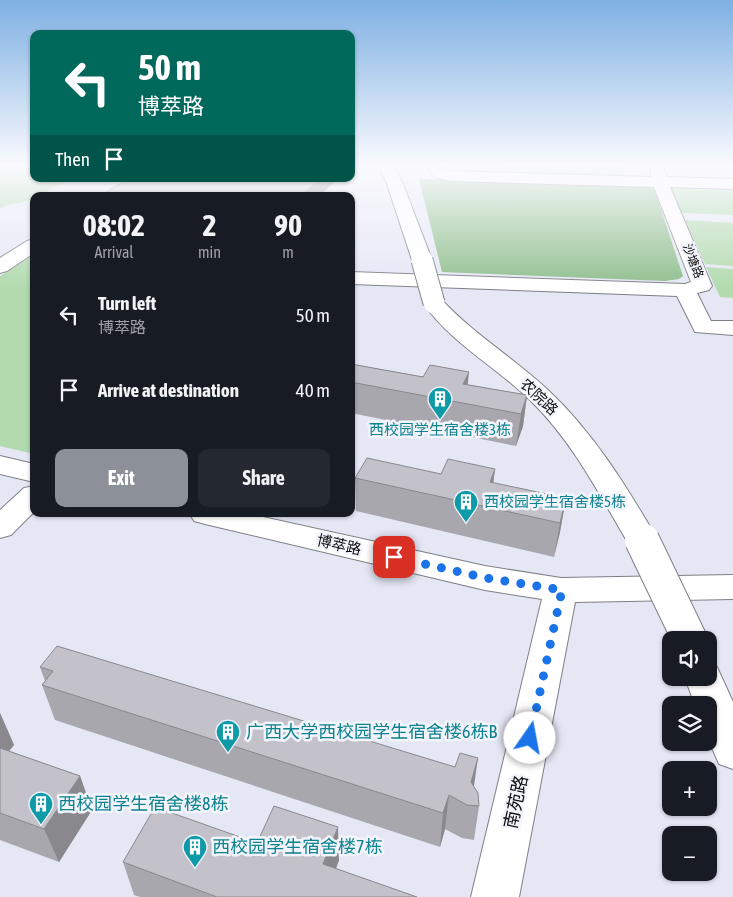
<!DOCTYPE html>
<html lang="en">
<head>
<meta charset="utf-8">
<style>
  :root { --surface:#171b24; --page:#242831; --text:#f1f3f6; --muted:#9ea1a6; --accent:#8c9099 }
  body { margin:0; font-family:"Asap Condensed","Noto Sans SC",sans-serif; background:var(--page); color:var(--text); height:100vh; display:flex; flex-direction:column; font-size:19px; white-space:nowrap }
  * { box-sizing:border-box; margin:0 }
  p { font-size:16px; color:var(--muted) }
  .icon { flex:none; width:28px; height:28px; fill:none; stroke:currentColor; stroke-width:2; stroke-linecap:round; stroke-linejoin:round }
  .map { position:relative; flex:1; overflow:hidden }
  .details { position:absolute; left:30px; top:192px; width:325px; height:325px; display:flex; flex-direction:column; background:var(--surface); border-radius:10px; box-shadow:0 1px 4px #0004 }
  .details>* { flex:none }
  .banner { position:absolute; left:30px; top:30px; width:325px; height:152px; border-radius:10px; box-shadow:0 1px 4px #0004; background:#00695c; color:#fff; overflow:hidden }
  .fabs { position:absolute; left:662px; top:631px; display:grid; gap:10px }
  .fabs a { display:grid; place-items:center; width:55px; height:55px; border-radius:10px; background:var(--surface); box-shadow:0 1px 4px #0004; font-size:25px }
  .pin { position:absolute; display:grid; place-items:center; width:42px; height:42px; color:#fff; margin:-21px; border-radius:10px; box-shadow:0 2px 8px #0006 }
  .me { position:absolute; width:55px; margin:-28px; rotate:12deg; stroke-linejoin:round; filter:drop-shadow(0 0 4px #0008) }
  .turn { display:flex; align-items:center; gap:18px; height:105px; padding:0 25px; font-size:22px }
  .turn .icon { width:65px; height:65px; stroke-width:2.5 }
  .turn b { display:block; font-size:35px; line-height:42px }
  .then { display:flex; align-items:center; height:48px; padding:0 25px; background:#0003; gap:10px; font-size:19px }
  .eta { display:flex; justify-content:space-evenly; align-items:center; height:85px; text-align:center }
  .eta b { font-size:30px; font-weight:700; line-height:35px }
  .button { display:flex; gap:10px; margin-top:auto; padding:10px 25px }
  .button a { flex:1; height:58px; border-radius:10px; background:var(--accent); color:#fff; font-size:20px; font-weight:700; line-height:58px; text-align:center }
  .button a+a { background:var(--page); color:var(--text) }
  ul { padding:0; list-style:none }
  li { display:flex; align-items:center; gap:15px; height:75px; padding:0 25px }
  li div { flex:1 }
  li b { display:block; font-size:19px }
  li em { font-style:normal }
  .map>svg:first-child { display:block }
  .built { fill:#e5e7f5; fill-rule:evenodd }
  .green { fill:#b1daae }
  .forest { fill:#8fbe8c }
  .lines { fill:none; stroke-linecap:round; stroke-linejoin:round }
  .minor-casing { stroke:#7e7f86; stroke-width:2 }
  .minor { fill:#fff; fill-rule:evenodd }
  .minor-bridge-far1-casing { stroke:#7e7f86; stroke-width:23; stroke-linecap:butt }
  .minor-bridge-casing { stroke:#7e7f86; stroke-width:36; stroke-linecap:butt }
  .minor-bridge-far1 { stroke:#fff; stroke-width:21 }
  .minor-bridge { stroke:#fff; stroke-width:34 }
  .wall { fill:#a8a7ae }
  .shaded-wall { fill:#88888d }
  .building { fill:#c3c2ca; stroke:#88888d }
  .route { stroke:#1a73e8; stroke-width:9; stroke-dasharray:0 16.2 }
  .labels { text-anchor:middle; stroke-width:5; stroke-linejoin:round; paint-order:stroke }
  .far-street-label { font-size:12px; fill:#0d0d0f; stroke:#f3f4fc }
  .street-label { font-size:15px; fill:#0d0d0f; stroke:#f3f4fc }
  .culture-label { font-size:15px; fill:#0d838f; stroke:#f3f4fc }
  .near-culture-label { font-size:18px; fill:#0d838f; stroke:#f3f4fc; text-anchor:start }
  .near-street-label { font-size:18px; fill:#0d0d0f; stroke:#f3f4fc }
</style>
</head>
<body>
<div class="map">
<svg width="733" height="897" viewBox="0 0 733 897">
  <rect width="100%" height="100%" fill="#f3f4fc"/>
  <path class="built" d="M0 164H34V179H351V164H733V897H0ZM34 196H351V514H34ZM671 640H709V678H671ZM671 705H709V742H671ZM671 770H709V808H671ZM671 835H709V872H671Z"/>
  <g class="green">
    <path d="M0 164H34V179H70L38 196H34V199C23 204 11 202 0 208Z"/>
    <path d="M501 164H622L627 178 501 173Z"/>
    <path d="M670 188 733 191V215L681 213Z"/>
    <path d="M685 220 733 223V266L705 264Z"/>
    <path d="M34 255V454L0 446V276Z"/>
    <path d="M706 267 733 269V298L720 297Z"/>
  </g>
  <path class="forest" d="M419 179 653 185 683 276 679 279 665 281 442 272Z"/>
  <g class="lines">
    <defs>
      <g id="minor">
        <path d="M378 164H393L403 184 432 260 429 264 422 266 415 264 412 260 387 184Z"/>
        <path d="M426 164H442L445 170 451 171 651 177 650 164H662L667 177 733 179V189L670 187 712 286 709 290 697 293 711 321H733V335L695 332 677 296 351 284V272L685 284 691 282 654 187 451 181 434 177Z"/>
        <path d="M34 239V253L7 271 0 273V258L27 241Z"/>
        <path d="M434 297 441 299C473 334 514 358 548 390 594 433 626 486 658 540L653 548 642 551 631 548C600 496 574 443 530 400 496 367 451 343 423 303L427 299Z"/>
        <path d="M0 456 34 464V482L0 474Z"/>
        <path d="M34 486V512L11 535 0 538V510L24 488Z"/>
        <path d="M190 514H249L485 566 561 578 733 575V599L575 602 519 897H471L542 599 485 590 205 524 194 521Z"/>
        <path d="M709 664 717 667 733 702V769L719 764 709 741V705H695L685 678H709Z"/>
      </g>
    </defs>
    <use href="#minor" class="minor-casing"/>
    <use href="#minor" class="minor"/>
    <defs>
      <path id="minor-bridge-far1" d="M422 260 434 303"/>
      <path id="minor-bridge" d="M642 540 690 640"/>
    </defs>
    <use href="#minor-bridge-far1" class="minor-bridge-far1-casing"/>
    <use href="#minor-bridge" class="minor-bridge-casing"/>
    <use href="#minor-bridge-far1" class="minor-bridge-far1"/>
    <use href="#minor-bridge" class="minor-bridge"/>
  </g>
  <g class="wall">
    <path d="M351 364 527 395 523 426 516 446 351 413Z"/>
    <path d="M495 469 493 483 566 498 560 532 554 557 356 511 355 478 441 474Z"/>
    <path d="M40 667 474 787 479 806 474 840 462 838 445 829 440 847 55 720 42 685 45 681Z"/>
    <path d="M0 713 14 745 9 751 80 776 92 810 59 862 0 840Z"/>
    <path d="M257 843 339 860 336 869 417 897H140L134 895 123 862Z"/>
  </g>
  <g class="shaded-wall">
    <path d="M320 179H338L319 196H300Z"/>
    <path d="M469 372 466 402 463 384Z"/>
    <path d="M527 395 523 426 516 446 521 414Z"/>
    <path d="M495 469 491 501 490 482Z"/>
    <path d="M566 498 560 532 554 557 560 523Z"/>
    <path d="M0 713 14 745 0 762Z"/>
    <path d="M478 758 473 793 471 782Z"/>
    <path d="M80 776 92 810 59 862 44 829Z"/>
    <path d="M449 795 445 829 440 847 443 813Z"/>
    <path d="M338 827 339 860 325 897 323 864Z"/>
  </g>
  <g class="building">
    <path d="M128 179H320L300 196H99Z"/>
    <path d="M351 364 423 377 430 365 469 372 463 384 527 395 521 414 351 382Z"/>
    <path d="M367 458 441 474 448 459 495 469 490 482 566 498 560 523 355 478Z"/>
    <path d="M57 646 455 767 460 753 478 758 471 782 478 793 479 806 467 805 449 795 443 813 42 685 53 671 40 667Z"/>
    <path d="M0 748 80 776 44 829 0 813Z"/>
    <path d="M274 806 338 827 323 864 417 897H217L123 862 155 807 257 843Z"/>
  </g>
  <linearGradient id="sky" x2="0" y2="1"><stop stop-color="#7eb0e3"/><stop offset="0.57" stop-color="#fafafe"/><stop offset="1" stop-color="#fafafe" stop-opacity="0"/></linearGradient>
  <rect width="733" height="290" fill="url(#sky)"/>
  <g class="lines">
    <path class="route" d="M394 557 486 578 562 590 530 738"/>
  </g>
  <defs>
    <symbol id="building-pin" viewBox="-11 -11 22 30"><path d="M0 17L-7.5 6A9.5 9.5 0 1 1 7.5 6Z" fill="#0f9aa8" stroke="#f3f4fc"/><path d="M-4-6H4V6H1V3H-1V6H-4ZM-2.5-4.3h1.7v1.8h-1.7ZM.8-4.3h1.7v1.8H.8ZM-2.5-1h1.7V.8h-1.7ZM.8-1h1.7V.8H.8Z" fill="#fff"/></symbol>
  </defs>
  <g fill-rule="evenodd">
    <use href="#building-pin" x="426" y="385" width="28" height="38"/>
    <use href="#building-pin" x="452" y="488" width="28" height="38"/>
    <use href="#building-pin" x="214" y="718" width="28" height="38"/>
    <use href="#building-pin" x="27" y="790" width="28" height="38"/>
    <use href="#building-pin" x="181" y="833" width="28" height="38"/>
  </g>
  <g class="labels">
    <g class="far-street-label">
      <text transform="translate(693 261) rotate(69)" y="4">沙塘路</text>
    </g>
    <g class="street-label">
      <text transform="translate(539 397) rotate(43)" y="5">农院路</text>
      <text transform="translate(339 545) rotate(13)" y="5">博萃路</text>
    </g>
    <g class="culture-label">
      <text x="440" y="435">西校园学生宿舍楼3栋</text>
      <text x="484" y="507" text-anchor="start">西校园学生宿舍楼5栋</text>
    </g>
    <g class="near-culture-label">
      <text x="246" y="738">广西大学西校园学生宿舍楼6栋B</text>
      <text x="58" y="810">西校园学生宿舍楼8栋</text>
      <text x="212" y="853">西校园学生宿舍楼7栋</text>
    </g>
    <g class="near-street-label">
      <text transform="translate(516 802) rotate(-78)" y="6">南苑路</text>
    </g>
  </g>
</svg>
<div class="fabs">
<a><svg class="icon" aria-label="sound" viewBox="0 0 24 24"><path d="M4 9h4l5-4v14l-5-4H4zM17 9q2 3 0 6"/></svg></a>
<a><svg class="icon" aria-label="layers" viewBox="0 0 24 24"><path d="M12 4l9 5-9 5-9-5zM3 14l9 5 9-5"/></svg></a>
<a>+</a>
<a>−</a>
</div>
<div class="pin" style="left:394px;top:557px;background:#d93025"><svg class="icon" aria-label="arrive" viewBox="0 0 24 24"><path d="M6 21V4h12l-3 4 3 4H6"/></svg></div>
<svg class="me" style="left:530px;top:738px" viewBox="-20 -20 40 40"><circle r="19" fill="#fff"/><path d="M0-13L10 11 0 6-10 11z" fill="#1a73e8"/></svg>
<div class="banner">
<div class="turn"><svg class="icon" aria-label="left" viewBox="0 0 24 24"><path d="M17 20v-9H6M10 6l-5 5 5 5"/></svg><div><b>50 m</b>博萃路</div></div>
<div class="then">Then<svg class="icon" aria-label="arrive" viewBox="0 0 24 24"><path d="M6 21V4h12l-3 4 3 4H6"/></svg></div>
</div>
<section class="details">
<div class="eta">
<div><b>08:02</b><p>Arrival</p></div>
<div><b>2</b><p>min</p></div>
<div><b>90</b><p>m</p></div>
</div>
<ul>
<li><svg class="icon" aria-label="left" viewBox="0 0 24 24"><path d="M17 20v-9H6M10 6l-5 5 5 5"/></svg><div><b>Turn left</b><p>博萃路</p></div><em>50 m</em></li>
<li><svg class="icon" aria-label="arrive" viewBox="0 0 24 24"><path d="M6 21V4h12l-3 4 3 4H6"/></svg><div><b>Arrive at destination</b></div><em>40 m</em></li>
</ul>
<div class="button"><a>Exit</a><a>Share</a></div>
</section>
</div>
</body>
</html>
